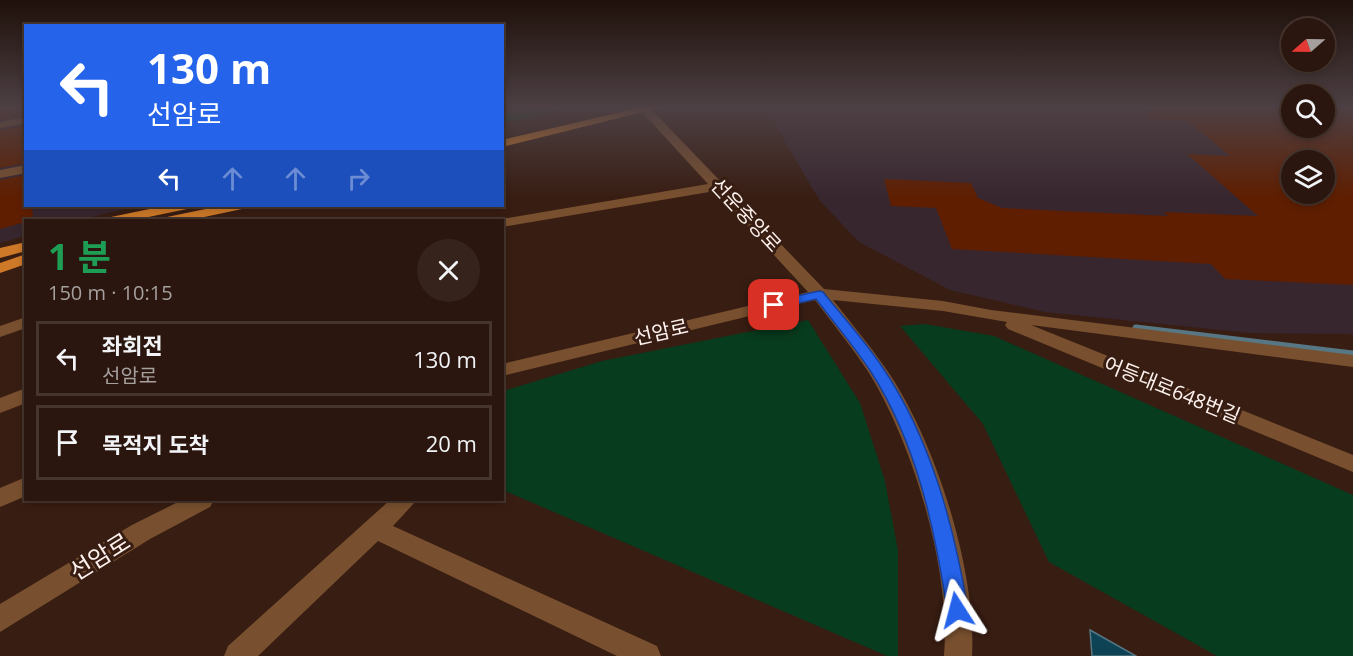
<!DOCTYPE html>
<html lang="ko">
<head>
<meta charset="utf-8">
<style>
  :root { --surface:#2a160e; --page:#36231c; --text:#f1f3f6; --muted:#a59f9e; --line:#46352e }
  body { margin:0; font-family:"Open Sans","Noto Sans KR",sans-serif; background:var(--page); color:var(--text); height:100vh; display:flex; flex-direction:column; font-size:22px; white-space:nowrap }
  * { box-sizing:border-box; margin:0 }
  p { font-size:20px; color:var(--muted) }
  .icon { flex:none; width:33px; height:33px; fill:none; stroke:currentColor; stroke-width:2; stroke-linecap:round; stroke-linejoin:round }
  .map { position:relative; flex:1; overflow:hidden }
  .sheet { position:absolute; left:24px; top:219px; width:480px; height:282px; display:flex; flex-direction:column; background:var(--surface); border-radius:0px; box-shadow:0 3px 9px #0003,0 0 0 2px var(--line) }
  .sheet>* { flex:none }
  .top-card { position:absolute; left:24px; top:24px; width:480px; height:183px; border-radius:0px; box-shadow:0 3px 9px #0003,0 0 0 2px var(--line); background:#2563eb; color:#fff; overflow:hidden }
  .needle { width:39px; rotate:250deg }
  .fabs { position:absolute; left:1281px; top:18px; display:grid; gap:12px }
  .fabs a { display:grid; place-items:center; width:54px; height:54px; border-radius:50%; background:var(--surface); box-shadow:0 3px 9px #0003,0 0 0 2px var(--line); font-size:30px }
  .pin { position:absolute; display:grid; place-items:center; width:51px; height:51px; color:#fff; margin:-26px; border-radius:12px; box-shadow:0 3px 9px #0006 }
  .me { position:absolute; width:66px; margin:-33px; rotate:351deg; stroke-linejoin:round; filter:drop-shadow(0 0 4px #0008) }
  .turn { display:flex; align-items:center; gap:21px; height:126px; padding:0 24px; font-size:27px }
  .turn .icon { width:78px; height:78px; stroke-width:2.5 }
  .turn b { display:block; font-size:42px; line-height:51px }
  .lanes { display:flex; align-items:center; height:57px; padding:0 24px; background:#0003; justify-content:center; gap:30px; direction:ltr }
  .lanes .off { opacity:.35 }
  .round { display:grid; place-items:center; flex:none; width:63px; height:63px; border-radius:32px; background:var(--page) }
  .head { display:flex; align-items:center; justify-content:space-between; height:102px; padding:0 24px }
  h1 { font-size:36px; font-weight:700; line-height:45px; color:#1e9e55 }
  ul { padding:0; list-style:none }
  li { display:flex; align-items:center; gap:18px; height:75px; margin:0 12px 9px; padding:0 12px; border:3px solid var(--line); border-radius:0px }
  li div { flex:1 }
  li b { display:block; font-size:22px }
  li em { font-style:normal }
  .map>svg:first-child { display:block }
  .industrial { fill:#38262f; fill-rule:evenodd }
  .green { fill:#083c1e }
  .water { fill:#0e4356; stroke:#567783; stroke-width:1.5 }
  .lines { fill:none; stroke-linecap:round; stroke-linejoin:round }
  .stream { stroke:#567783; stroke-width:7 }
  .building { fill:#5f1e00; fill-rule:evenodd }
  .street { fill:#79502f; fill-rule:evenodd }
  .primary { fill:#cd7928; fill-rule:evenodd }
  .route { fill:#2563eb; stroke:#184099; stroke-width:1.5 }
  .labels { text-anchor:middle; stroke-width:6; stroke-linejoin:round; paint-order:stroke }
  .street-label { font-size:20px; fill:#fdf1ed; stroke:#381d12 }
  .near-street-label { font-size:24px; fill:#fdf1ed; stroke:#381d12 }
</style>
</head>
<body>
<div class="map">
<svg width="1353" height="656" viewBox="0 0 1353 656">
  <rect width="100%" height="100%" fill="#381d12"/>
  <g class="industrial">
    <path d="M0 106H25L26 206H138L79 220H26L25 236 0 243Z"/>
    <path d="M764 106H1291L1292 128H1324L1353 106V334L1250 333 1045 312 950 290 859 242 820 201ZM1292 160H1324V194H1292Z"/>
  </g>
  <g class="green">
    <path d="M542 106H581L503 123V115Z"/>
    <path d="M808 320 860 403 885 481 898 551V656H887L503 490V391L602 361Z"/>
    <path d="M925 324 994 336 1353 495V656H1217L1049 562 983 424 900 326Z"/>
  </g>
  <path class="water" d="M1090 630 1136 656H1092Z"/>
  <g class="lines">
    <path class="stream" d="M1136 328 1353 354"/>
  </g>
  <g class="building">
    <path d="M0 106H26V115L0 120Z"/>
    <path d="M1147 106H1292V128H1324V106H1353V285L1225 279 1211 264 952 249 936 208 891 206 884 179 971 183 978 198 1002 208 1168 216 1164 212 1258 216 1187 154 1230 156 1188 121 1147 119ZM1292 160H1324V194H1292Z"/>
    <path d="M26 125V163L0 168V130Z"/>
    <path d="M26 175V206H32L33 220 0 229V180Z"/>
  </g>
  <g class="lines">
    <g class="street">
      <path d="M642 108H650L824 289 943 301 991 310 1353 355V367L1031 325 1353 455V472L1008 329 1005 325 1007 322 943 311 833 300C850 322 868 343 884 366 934 436 977 570 972 656H944C951 571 914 446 869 373 853 348 833 324 815 300L502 376V364L808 292 715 191 502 227V220H496L708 184 642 112Z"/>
      <path d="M26 117V123L0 128V122Z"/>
      <path d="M26 165V173L0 178V170Z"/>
      <path d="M26 317V328L0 337V326Z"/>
      <path d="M26 388V403L0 413V398Z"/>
      <path d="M26 477V496L0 507V488Z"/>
      <path d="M182 500H214L210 507 150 539 0 632V604L132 525Z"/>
      <path d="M390 500H417L393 526 657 646 661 656H617L378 541 258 656H224L228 646Z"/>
    </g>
    <g class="primary">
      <path d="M647 106H667L502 147V140Z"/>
      <path d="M164 206H189L187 209 134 220H109L111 217Z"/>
      <path d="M220 206H244L242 209 190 220H165L167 217Z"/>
      <path d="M26 242V251L0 258V248Z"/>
      <path d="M26 254V264L0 273V263Z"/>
    </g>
  </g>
  <linearGradient id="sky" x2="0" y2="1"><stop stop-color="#1f100a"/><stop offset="0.54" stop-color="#4d4044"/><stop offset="1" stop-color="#4d4044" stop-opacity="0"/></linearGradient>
  <rect width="1353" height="198" fill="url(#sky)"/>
  <path class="route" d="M819 291 823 292C843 317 865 341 883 368 931 439 954 526 968 610L965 617 957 619 950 617 947 610C935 528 916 442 871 372 855 347 834 323 816 299L774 309 767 305 769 302Z"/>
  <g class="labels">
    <g class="street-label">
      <text transform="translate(746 215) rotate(47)" y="7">선운중앙로</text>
      <text transform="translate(661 332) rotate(-13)" y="7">선암로</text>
      <text transform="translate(1172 390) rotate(22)" y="7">어등대로648번길</text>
    </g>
    <g class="near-street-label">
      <text transform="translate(100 557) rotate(-32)" y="8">선암로</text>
    </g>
  </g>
</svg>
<div class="fabs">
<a><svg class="needle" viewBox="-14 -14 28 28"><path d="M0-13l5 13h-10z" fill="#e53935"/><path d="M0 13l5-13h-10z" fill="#a59f9e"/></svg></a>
<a><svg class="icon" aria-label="search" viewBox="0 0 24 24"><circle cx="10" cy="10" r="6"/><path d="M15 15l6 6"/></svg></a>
<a><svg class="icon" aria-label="layers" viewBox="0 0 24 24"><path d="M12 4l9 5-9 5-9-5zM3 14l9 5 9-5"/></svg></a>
</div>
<div class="pin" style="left:774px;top:305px;background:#d93025"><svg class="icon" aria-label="arrive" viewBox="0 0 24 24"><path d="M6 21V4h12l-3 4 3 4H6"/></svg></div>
<svg class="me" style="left:957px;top:610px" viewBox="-20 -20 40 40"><path d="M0-17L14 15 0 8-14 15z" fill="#2563eb" stroke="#fff" stroke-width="4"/></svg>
<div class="top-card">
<div class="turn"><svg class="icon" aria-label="left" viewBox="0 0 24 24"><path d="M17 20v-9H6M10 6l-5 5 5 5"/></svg><div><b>130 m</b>선암로</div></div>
<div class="lanes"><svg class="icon" aria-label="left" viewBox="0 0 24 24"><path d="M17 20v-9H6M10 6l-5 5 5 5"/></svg><svg class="icon off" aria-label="ahead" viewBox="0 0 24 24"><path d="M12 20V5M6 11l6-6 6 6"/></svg><svg class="icon off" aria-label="ahead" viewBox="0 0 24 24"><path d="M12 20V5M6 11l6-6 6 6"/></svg><svg class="icon off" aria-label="right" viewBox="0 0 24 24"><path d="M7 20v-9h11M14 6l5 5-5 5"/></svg></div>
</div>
<section class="sheet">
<div class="head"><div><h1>1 분</h1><p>150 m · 10:15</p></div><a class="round"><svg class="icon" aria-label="close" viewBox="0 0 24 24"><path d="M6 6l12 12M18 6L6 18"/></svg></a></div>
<ul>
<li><svg class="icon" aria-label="left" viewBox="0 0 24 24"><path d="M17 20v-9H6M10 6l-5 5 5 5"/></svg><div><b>좌회전</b><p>선암로</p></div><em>130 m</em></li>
<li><svg class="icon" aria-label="arrive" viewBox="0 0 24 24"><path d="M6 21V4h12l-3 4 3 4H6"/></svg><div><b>목적지 도착</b></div><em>20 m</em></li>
</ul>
</section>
</div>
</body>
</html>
